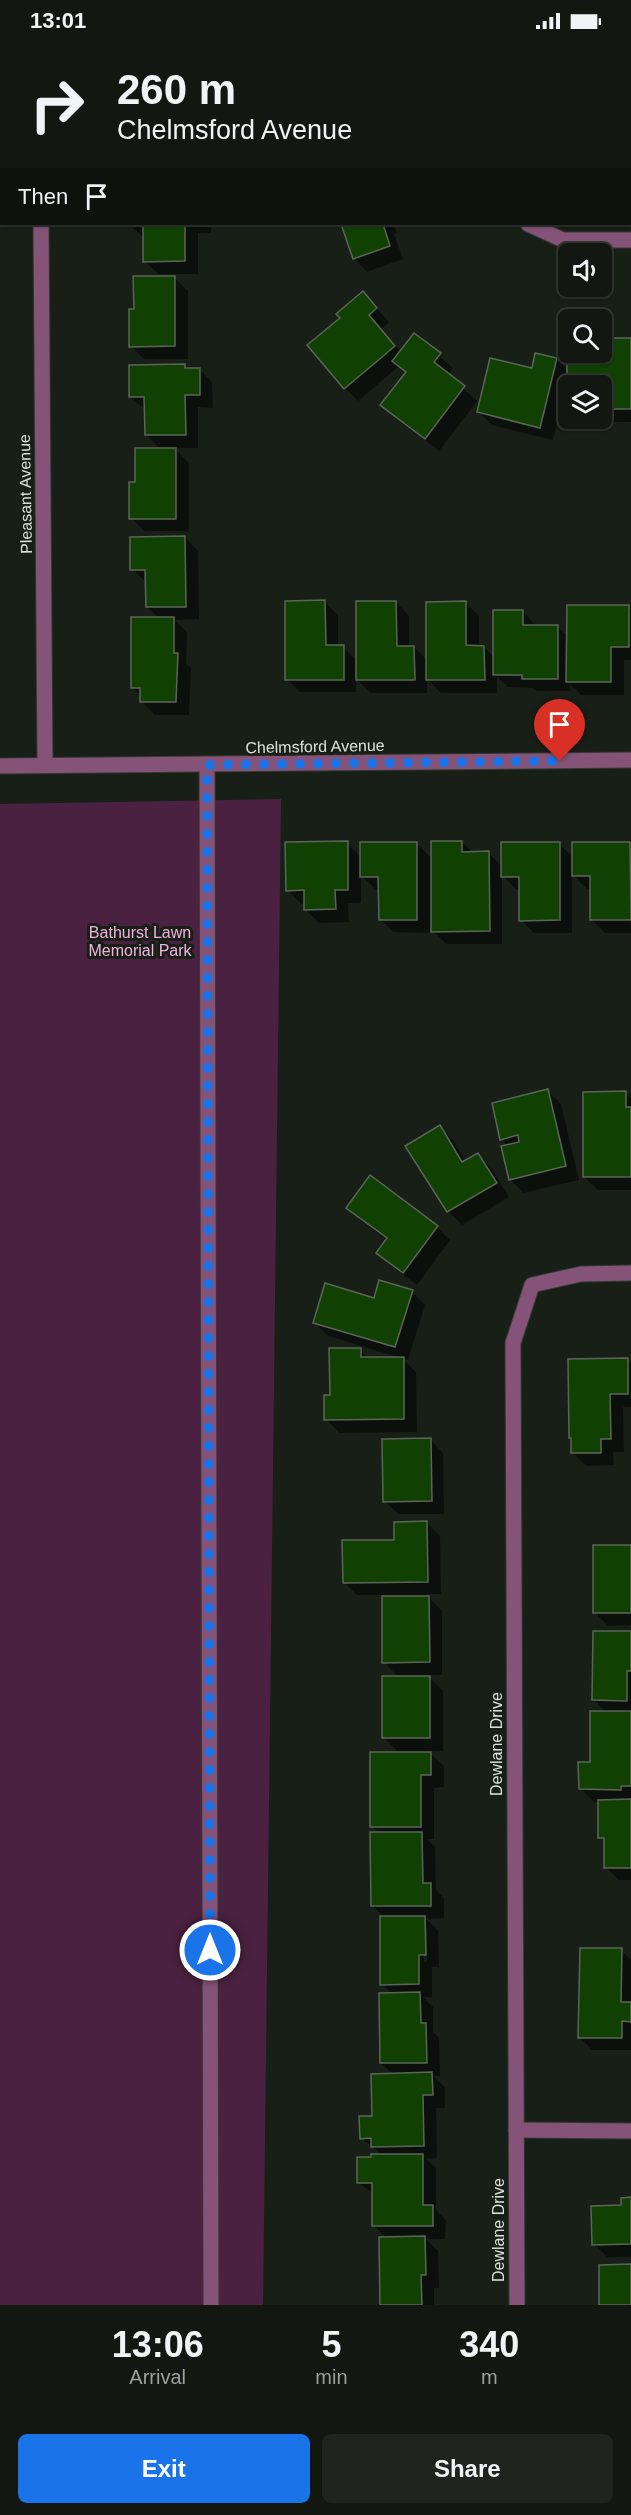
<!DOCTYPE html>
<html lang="en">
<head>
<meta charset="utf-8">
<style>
  :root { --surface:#121711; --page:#1f241f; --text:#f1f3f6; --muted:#9c9f9f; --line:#313631; --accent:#1a73e8 }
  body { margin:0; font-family:Arial,sans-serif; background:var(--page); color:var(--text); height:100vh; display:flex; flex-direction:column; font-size:22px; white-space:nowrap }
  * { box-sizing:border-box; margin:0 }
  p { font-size:20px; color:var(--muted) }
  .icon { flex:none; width:33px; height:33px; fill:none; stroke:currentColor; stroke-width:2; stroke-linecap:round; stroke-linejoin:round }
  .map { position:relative; height:2263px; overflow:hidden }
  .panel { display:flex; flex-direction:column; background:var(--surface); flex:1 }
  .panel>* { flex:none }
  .hud { position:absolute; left:0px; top:0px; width:632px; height:183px; box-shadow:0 2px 4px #0004,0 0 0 2px var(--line); background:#121711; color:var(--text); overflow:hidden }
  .controls { position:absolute; left:558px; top:201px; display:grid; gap:12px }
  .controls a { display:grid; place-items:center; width:54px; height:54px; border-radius:9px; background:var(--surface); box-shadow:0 2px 4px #0004,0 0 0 2px var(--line); font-size:30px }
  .pin { position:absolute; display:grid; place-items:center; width:51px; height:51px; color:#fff; margin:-62px -26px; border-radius:50% 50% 50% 0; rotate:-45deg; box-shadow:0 0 6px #0007 }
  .pin .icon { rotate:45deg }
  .me { position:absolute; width:66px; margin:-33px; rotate:0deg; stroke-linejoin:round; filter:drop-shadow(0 0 4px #0008) }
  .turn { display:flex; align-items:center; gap:21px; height:126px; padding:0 18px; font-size:27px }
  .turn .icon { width:78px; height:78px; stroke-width:2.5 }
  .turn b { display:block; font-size:42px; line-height:51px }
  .then { display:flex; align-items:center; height:57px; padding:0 18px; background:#0003; gap:12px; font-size:22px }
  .eta { display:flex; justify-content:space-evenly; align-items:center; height:102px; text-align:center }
  .eta b { font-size:36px; font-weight:700; line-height:42px }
  .button { display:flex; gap:12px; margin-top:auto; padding:12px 18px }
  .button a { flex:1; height:69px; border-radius:9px; background:var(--accent); color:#fff; font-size:24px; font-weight:700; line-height:69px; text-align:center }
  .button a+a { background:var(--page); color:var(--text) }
  .status { display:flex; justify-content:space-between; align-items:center; height:42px; padding:0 30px; background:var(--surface); direction:ltr }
  .status svg { height:16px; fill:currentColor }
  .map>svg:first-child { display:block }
  .green { fill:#4a2140 }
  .shadow { fill:#0007; fill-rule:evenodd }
  .building { fill:#104002; stroke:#5c645a; stroke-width:1.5 }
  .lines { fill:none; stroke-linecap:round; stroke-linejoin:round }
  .minor-casing { stroke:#333a32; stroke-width:17 }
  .minor { stroke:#855378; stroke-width:15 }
  .route { stroke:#1a73e8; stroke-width:10; stroke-dasharray:0 18 }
  .labels { text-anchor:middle; stroke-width:6; stroke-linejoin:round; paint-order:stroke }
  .street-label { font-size:16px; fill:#dce0db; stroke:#181f17 }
  .park-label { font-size:16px; fill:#f3b3e1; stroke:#181f17 }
</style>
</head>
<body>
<div class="status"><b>13:01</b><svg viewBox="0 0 49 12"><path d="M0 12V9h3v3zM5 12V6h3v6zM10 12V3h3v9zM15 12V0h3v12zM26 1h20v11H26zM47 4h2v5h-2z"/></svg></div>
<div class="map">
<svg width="631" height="2263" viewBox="0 0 631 2263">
  <rect width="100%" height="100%" fill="#181f17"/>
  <path class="green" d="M281 757 263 2263H0V762Z"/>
  <g class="shadow">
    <rect x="128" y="0" width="73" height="2"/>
    <rect x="363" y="0" width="66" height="2"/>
    <path d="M630 43H631L630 127Z"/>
    <path d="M342 182H393L397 191 394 192 403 217 367 230 354 216Z"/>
    <path d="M130 183 211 182V191H198V232H158L145 219 144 196Z"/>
    <path d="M174 236 188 249V317H144L131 304 135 269Z"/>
    <path d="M363 251 389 280 381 287 401 310 414 293 453 326 448 333 477 359 439 409 396 376 382 363 407 332 399 324 358 359 345 346 342 276Z"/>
    <path d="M631 297V380H582L578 376H602V344H568V367L567 342 553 398 492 383 478 370 533 327 557 317 568 329 612 313Z"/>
    <path d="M184 324 187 327H199L212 340 213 366 198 365V406H174L189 421V489H144L131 476 137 442 161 408 146 392V368L130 355Z"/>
    <path d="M185 495 198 509 199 577 174 578 187 590 186 622 191 626 189 673H155L141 659V654L132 645 160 577 147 565V541L132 527Z"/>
    <path d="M325 560 338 573V605H343L357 619 396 560 409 574V605H414L428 619 466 561 479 574V605H484L495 616 523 569 536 584H557L568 595 628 564 631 567V618H624V653H581L570 642V649H537L533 646 508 645 497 635V651H441L427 637V651H371L356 637V650H300L287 637ZM506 631 530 632V635L506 634Z"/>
    <path d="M462 800 473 811H489L502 825 559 801 574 816 630 802 631 891H605L592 878V847H587L572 832V891H534L521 878V848L516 847 502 834V902H446L430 886V891L393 890 380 877V847H375L361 833V861H348L349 880 319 881 305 867V862H301L288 848 347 801 361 815 417 801 432 817Z"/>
    <path d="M547 1049 561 1062 579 1138 523 1151 510 1137 508 1104 501 1097Z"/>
    <path d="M625 1051 631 1056V1148H598L584 1135Z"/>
    <path d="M439 1085 453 1098 466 1120 478 1113 491 1126 509 1155 462 1183 448 1169 407 1104Z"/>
    <path d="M370 1136 437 1185 450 1198 417 1243 391 1224 378 1211 387 1198 361 1179 348 1166Z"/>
    <path d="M412 1250 425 1263 408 1318 402 1316 416 1330 417 1390 339 1391 326 1377 331 1355 360 1308 369 1317 401 1316 328 1294 315 1281Z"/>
    <path d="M627 1318 631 1321V1365H623L624 1410H613L614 1423 586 1424 573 1411 570 1396Z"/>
    <path d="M430 1397 443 1411 444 1472H398L385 1459Z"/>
    <path d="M427 1481 440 1494 441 1552H426L442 1569V1633H427L443 1649V1709H428L444 1724V1745L434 1746V1797H427L435 1805 436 1848 444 1856V1876L426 1877 438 1888 439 1925H432V1955H423L433 1965V1990L439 1996 440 2034H433L445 2045V2066H436L437 2116 426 2117 436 2126V2168L446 2178 445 2197H426L438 2209 439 2246H434V2263H382L387 2196 374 2184V2153L358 2140 373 2116 382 2113 361 2096 393 2033 381 2021 392 1952 382 1942 384 1875 372 1864 380 1792 372 1784 399 1711 384 1696 399 1636 384 1620 383 1553H357L344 1540 396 1499ZM424 1886H427V1920H424Z"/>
    <path d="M631 1505V1583L608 1584 594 1570Z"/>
    <path d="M631 1591V1838H619L605 1825V1800L600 1795V1760H594L580 1746 592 1722 607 1671 594 1658Z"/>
    <path d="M621 1908 631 1918V2008H592L579 1995Z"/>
    <path d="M631 2157V2215H607L594 2202Z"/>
  </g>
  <g class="building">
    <rect x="126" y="0" width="62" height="2"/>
    <path d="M361 0H416V2H362Z"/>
    <path d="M630 42H631L630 113Z"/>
    <path d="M128 182H185V219L143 220V183Z"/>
    <path d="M341 182H383L390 204 353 217Z"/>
    <path d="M133 234H175V304L129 305V267H134Z"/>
    <path d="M363 249 377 266 369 273 395 304 344 347 307 303 340 276 336 272Z"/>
    <path d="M414 291 441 311 434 320 465 344 425 397 380 363 406 330 392 319Z"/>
    <path d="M611 296H631V367H602V344H568L567 368V312H611Z"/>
    <path d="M535 311 557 316 540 386 477 370 490 316 532 326Z"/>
    <path d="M185 322V326H200V353H185L186 393H145L144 355H129V323Z"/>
    <path d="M135 406H176V477H129V440H135Z"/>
    <path d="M185 494 186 565H146L145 528H130V495Z"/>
    <path d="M325 558 326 603H344V638H285V559Z"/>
    <path d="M356 559H396L397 604H414L415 638H356Z"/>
    <path d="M466 559V603L484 604 485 638H426V560Z"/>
    <path d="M567 563H629V605H611V640H566Z"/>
    <path d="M493 568H523V583H558V637H522V633H493Z"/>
    <path d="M131 575H174V611H178L176 660H140V646H131Z"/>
    <path d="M348 799V848H335L336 867 304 868V848L286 849 285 800Z"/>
    <path d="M431 799H462V810L489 809 490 889 431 890Z"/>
    <path d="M360 800H417V878H379L378 835H360Z"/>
    <path d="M501 800H560V878L519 879V835H501Z"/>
    <path d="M572 800H630L631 878H590V834H572Z"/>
    <path d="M548 1047 566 1124 509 1138 501 1104 519 1100 518 1093 500 1098 492 1061Z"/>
    <path d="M626 1049V1065H631V1135H583V1050Z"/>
    <path d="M440 1083 462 1120 478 1111 497 1141 447 1170 405 1104Z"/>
    <path d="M370 1133 438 1184 403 1231 376 1211 387 1196 346 1166Z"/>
    <path d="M379 1238 413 1248 395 1305 313 1281 325 1241 374 1256Z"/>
    <path d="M329 1306H361V1315H404V1377L324 1378V1353H330Z"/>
    <path d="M628 1316V1352H610L611 1397H601V1411H571V1396H569L568 1317Z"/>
    <path d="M431 1396 432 1459 383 1460 382 1397Z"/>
    <path d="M427 1479 428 1540 343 1541 342 1498H394V1480Z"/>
    <rect x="593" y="1503" width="38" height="68"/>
    <path d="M382 1554H429L430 1620 382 1621Z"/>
    <path d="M593 1589H631V1629H627V1659L592 1658Z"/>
    <rect x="382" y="1634" width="48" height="62"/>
    <path d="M590 1669H631V1744H621V1748L579 1747 578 1720H590Z"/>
    <path d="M370 1710H431V1733H421V1785H370Z"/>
    <path d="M631 1757V1826H604V1796H598V1758Z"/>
    <path d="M370 1790H422L423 1841H431V1864H371Z"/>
    <path d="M380 1874H425L426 1913H419V1942L380 1943Z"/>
    <path d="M580 1906H622L621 1960H631V1980L622 1979V1996H578Z"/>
    <path d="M420 1950 421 1981H426L427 2021H380L379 1951Z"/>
    <path d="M432 2030 433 2053H423L424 2104 371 2105V2096L360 2097 359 2074H372L371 2032Z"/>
    <path d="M371 2112H423V2163H433V2184H372V2141H357V2115H371Z"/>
    <path d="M631 2155V2202L592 2203 591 2164 621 2163V2156Z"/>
    <path d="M425 2194 426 2233H421L422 2263H380L379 2195Z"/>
    <path d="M631 2222V2263H599V2223Z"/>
  </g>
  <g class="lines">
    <defs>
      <g id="minor">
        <path d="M40 0V2"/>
        <path d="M511 0V2"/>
        <path d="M41 182 45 723"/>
        <path d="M528 182 563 198H631"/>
        <path d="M207 723 211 2263"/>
        <path d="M0 724 631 718"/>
        <path d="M516 2088 631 2089"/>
        <path d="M517 2263 513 1301 532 1243 581 1232 631 1231"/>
      </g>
    </defs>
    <use href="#minor" class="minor-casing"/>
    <use href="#minor" class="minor"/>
  </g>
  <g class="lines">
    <path class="route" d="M210 1908 207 723 560 719"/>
  </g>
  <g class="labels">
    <g class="street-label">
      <text transform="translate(25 452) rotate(-91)" y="6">Pleasant Avenue</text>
      <text transform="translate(315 704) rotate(-1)" y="6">Chelmsford Avenue</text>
      <text transform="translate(496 1702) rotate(-90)" y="6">Dewlane Drive</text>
      <text transform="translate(498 2188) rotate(-90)" y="6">Dewlane Drive</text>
    </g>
    <g class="park-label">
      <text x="140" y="896">Bathurst Lawn<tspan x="140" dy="18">Memorial Park</tspan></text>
    </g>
  </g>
</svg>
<div class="controls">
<a><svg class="icon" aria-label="sound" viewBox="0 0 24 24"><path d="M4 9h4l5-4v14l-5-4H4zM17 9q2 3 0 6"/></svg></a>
<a><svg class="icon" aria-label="search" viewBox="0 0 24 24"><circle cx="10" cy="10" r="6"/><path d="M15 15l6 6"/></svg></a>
<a><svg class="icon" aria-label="layers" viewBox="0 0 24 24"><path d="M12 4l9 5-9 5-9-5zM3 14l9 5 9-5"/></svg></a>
</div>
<div class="pin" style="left:560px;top:719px;background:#d93025"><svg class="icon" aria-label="arrive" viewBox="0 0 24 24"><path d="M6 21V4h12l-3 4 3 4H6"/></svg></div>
<svg class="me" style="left:210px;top:1908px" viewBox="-20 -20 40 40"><circle r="17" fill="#1a73e8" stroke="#fff" stroke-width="3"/><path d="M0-11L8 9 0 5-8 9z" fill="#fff"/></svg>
<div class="hud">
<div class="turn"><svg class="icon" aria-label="right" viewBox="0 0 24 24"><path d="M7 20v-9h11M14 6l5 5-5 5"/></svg><div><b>260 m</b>Chelmsford Avenue</div></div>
<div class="then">Then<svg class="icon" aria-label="arrive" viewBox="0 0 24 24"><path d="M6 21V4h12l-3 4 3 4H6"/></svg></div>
</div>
</div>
<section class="panel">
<div class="eta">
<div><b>13:06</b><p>Arrival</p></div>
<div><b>5</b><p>min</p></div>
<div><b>340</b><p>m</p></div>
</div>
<div class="button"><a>Exit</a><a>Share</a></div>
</section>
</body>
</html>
